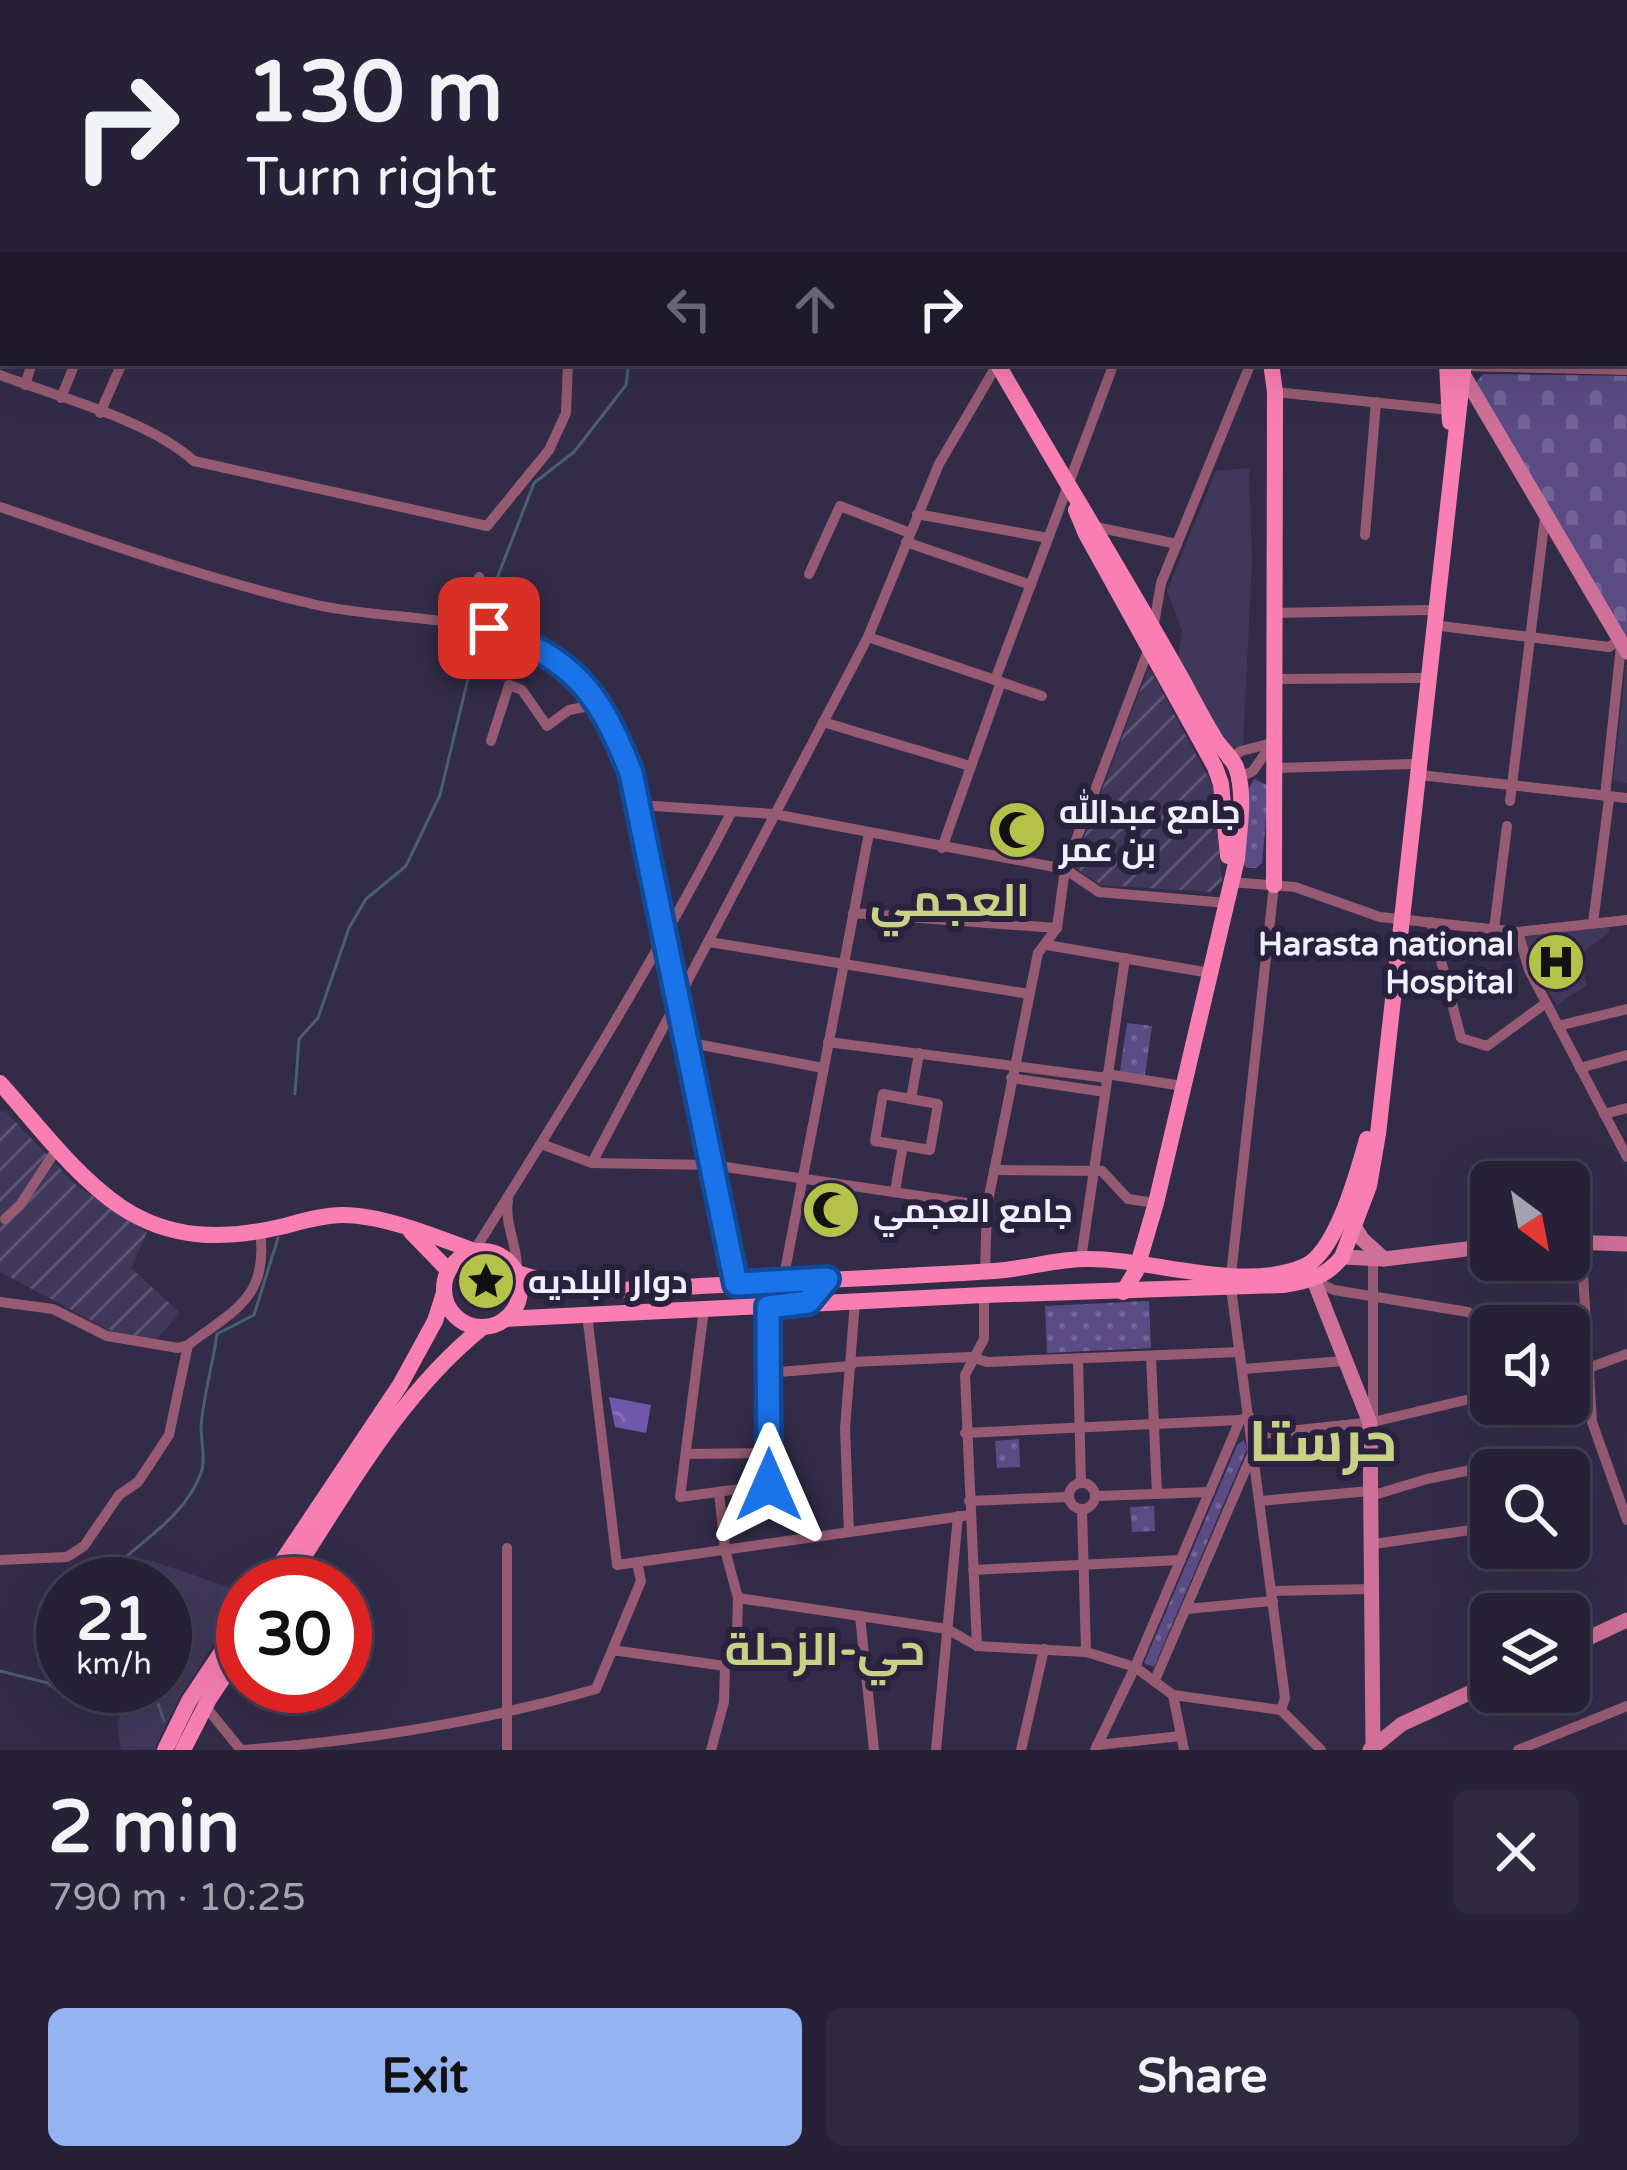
<!DOCTYPE html>
<html lang="en">
<head>
<meta charset="utf-8">
<style>
  :root { --surface:#262137; --page:#2e293f; --text:#f1f3f6; --muted:#a4a3ad; --line:#423e52; --accent:#95b2f1 }
  body { margin:0; font-family:"Varela Round",Cairo,sans-serif; background:var(--page); color:var(--text); height:100vh; display:flex; flex-direction:column; font-size:45px; white-space:nowrap }
  * { box-sizing:border-box; margin:0 }
  p { font-size:39px; color:var(--muted) }
  .icon { flex:none; width:66px; height:66px; fill:none; stroke:currentColor; stroke-width:2; stroke-linecap:round; stroke-linejoin:round }
  .map { position:relative; height:1750px; overflow:hidden }
  .side { display:flex; flex-direction:column; background:var(--surface); flex:1 }
  .side>* { flex:none }
  .hud { position:absolute; left:0px; top:0px; width:1629px; height:366px; box-shadow:0 12px 48px #0002,0 0 0 3px var(--line); background:#262137; color:var(--text); overflow:hidden }
  .needle { width:78px; rotate:148deg }
  .fabs { position:absolute; left:1470px; top:1161px; display:grid; gap:24px }
  .fabs a { display:grid; place-items:center; width:120px; height:120px; border-radius:18px; background:var(--surface); box-shadow:0 12px 48px #0002,0 0 0 3px var(--line); font-size:60px }
  .speed { position:absolute; left:36px; top:1557px; display:flex; gap:24px; font-size:60px; font-weight:700; text-align:center }
  .speed>* { display:grid; place-content:center; width:156px; height:156px; border-radius:50%; background:var(--surface); box-shadow:0 12px 48px #0002,0 0 0 3px var(--line); line-height:1 }
  .speed small { font-size:30px; font-weight:400 }
  .speed .limit { border:18px solid #d22; background:#fff; color:#111 }
  .pin { position:absolute; display:grid; place-items:center; width:102px; height:102px; color:#fff; margin:-51px; border-radius:24px; box-shadow:0 6px 18px #0006 }
  .me { position:absolute; width:132px; margin:-66px; rotate:0deg; stroke-linejoin:round; filter:drop-shadow(0 0 9px #0008) }
  .turn { display:flex; align-items:center; gap:42px; height:252px; padding:0 48px; font-size:54px }
  .turn .icon { width:156px; height:156px; stroke-width:2.5 }
  .turn b { display:block; font-size:84px; line-height:102px }
  .lanes { display:flex; align-items:center; height:114px; padding:0 48px; background:#0003; justify-content:center; gap:60px; direction:ltr }
  .lanes .off { opacity:.35 }
  .round { display:grid; place-items:center; flex:none; width:126px; height:126px; border-radius:18px; background:var(--page) }
  .summary { display:flex; align-items:center; justify-content:space-between; height:204px; padding:0 48px }
  h1 { font-size:72px; font-weight:700; line-height:90px }
  .button { display:flex; gap:24px; margin-top:auto; padding:24px 48px }
  .button a { flex:1; height:138px; border-radius:18px; background:var(--accent); color:#111; font-size:48px; font-weight:700; line-height:138px; text-align:center }
  .button a+a { background:var(--page); color:var(--text) }
  .map>svg:first-child { display:block }
  .built { fill:#40385a }
  .industrial { fill:url(#industrial-furrows) }
  .grass { fill:url(#grass-dots) }
  .forest { fill:url(#forest-crowns) }
  .cemetery { fill:url(#cemetery-stones) }
  .lines { fill:none; stroke-linecap:round; stroke-linejoin:round }
  .stream { stroke:#485f70; stroke-width:3 }
  .street { stroke:#965b72; stroke-width:10 }
  .secondary { stroke:#ce7097; stroke-width:15 }
  .primary { stroke:#f97fb3; stroke-width:16 }
  .route-casing { stroke:#114b97; stroke-width:30 }
  .route { stroke:#1a73e8; stroke-width:21 }
  .labels { text-anchor:middle; stroke-width:12; stroke-linejoin:round; paint-order:stroke }
  .poi-label { font-size:33px; font-weight:bold; fill:#f1eefd; stroke:#29223e; text-anchor:start }
  .district-label { font-size:45px; font-weight:bold; fill:#c8d285; stroke:#29223e }
  .town-label { font-size:57px; font-weight:bold; fill:#c8d285; stroke:#29223e }
</style>
</head>
<body>
<div class="map">
<svg width="1627" height="1750" viewBox="0 0 1627 1750">
  <defs>
    <pattern id="industrial-furrows" width="10" height="10" patternUnits="userSpaceOnUse" patternTransform="scale(3)"><rect width="10" height="10" fill="#40385a"/><path d="M-1 1l2-2M0 10L10 0M9 11l2-2" fill="none" stroke="#5c5573"/></pattern>
    <pattern id="grass-dots" width="8" height="8" patternUnits="userSpaceOnUse" patternTransform="scale(3)"><rect width="8" height="8" fill="#5a4b84"/><path d="M2 2h.1M6 6h.1" fill="none" stroke="#726596" stroke-width="1.8" stroke-linecap="round"/></pattern>
    <pattern id="forest-crowns" width="20" height="18" patternUnits="userSpaceOnUse" patternTransform="scale(3)"><rect width="20" height="18" fill="#6f58a9"/><path d="M2 6a3 3 0 1 1 6 0M12 15a3 3 0 1 1 6 0" fill="none" stroke="#8470b6"/></pattern>
    <pattern id="cemetery-stones" width="16" height="16" patternUnits="userSpaceOnUse" patternTransform="scale(3)"><rect width="16" height="16" fill="#5a4b84"/><path d="M2 7V4a2 2 0 0 1 4 0v3zM10 15v-3a2 2 0 0 1 4 0v3z" fill="#726596"/></pattern>
  </defs>
  <rect width="100%" height="100%" fill="#332c49"/>
  <g class="built">
    <path d="M1249 468 1252 561 1243 745 1227 749 1177 662 1182 631 1167 591 1216 471Z"/>
    <path d="M1626 665H1627V783L1613 780Z"/>
    <path d="M1609 926V933L1579 955 1587 985 1557 1005 1533 969 1524 937Z"/>
    <path d="M146 1559 243 1592V1598L179 1699 154 1750H121L117 1724 128 1694 125 1686H165V1584H127Z"/>
  </g>
  <g class="industrial">
    <path d="M1149 667 1213 786 1222 882 1210 892 1101 885 1073 866Z"/>
    <path d="M5 1111 77 1186 147 1232 131 1268 180 1313 156 1340 115 1333 0 1272V1112Z"/>
  </g>
  <g class="grass">
    <path d="M1254 779 1267 785 1268 796 1262 863 1256 868H1247L1242 862 1246 794Z"/>
    <path d="M1127 1023 1152 1026 1145 1075 1120 1071Z"/>
    <path d="M1149 1301 1151 1348 1047 1353 1045 1306Z"/>
    <path d="M1019 1439 1020 1467 997 1468 995 1441Z"/>
    <path d="M1244 1440 1247 1449 1154 1667 1144 1663 1237 1445Z"/>
    <path d="M1154 1506 1155 1531 1132 1532 1130 1507Z"/>
  </g>
  <path class="forest" d="M609 1397 651 1405 646 1433 615 1427Z"/>
  <path class="cemetery" d="M1483 374 1627 376V643L1476 383Z"/>
  <g class="lines">
    <g class="stream">
      <path d="M713 3 714 0"/>
      <path d="M295 1094 299 1039 318 1018 349 928 366 899 406 866 440 795 484 612 534 483 574 452 626 385 629 363"/>
      <path d="M107 1584 106 1575C138 1542 184 1519 201 1473 206 1460 201 1441 201 1427 203 1397 213 1364 217 1334L254 1315 278 1238"/>
      <path d="M0 1671 48 1683 78 1706 96 1705 110 1686"/>
      <path d="M152 1686 164 1721"/>
    </g>
    <g class="street">
      <path d="M1184 0 1189 3"/>
      <path d="M1310 0V3"/>
      <path d="M197 3 199 0"/>
      <path d="M691 3 692 0"/>
      <path d="M0 181 3 183"/>
      <path d="M0 260 3 261"/>
      <path d="M1626 278H1627"/>
      <path d="M0 304 3 300"/>
      <path d="M1464 366 1627 370"/>
      <path d="M0 375C60 398 147 419 194 461L487 526 549 450 566 413 568 363"/>
      <path d="M25 385 32 363"/>
      <path d="M1275 392 1449 410"/>
      <path d="M61 398 75 363"/>
      <path d="M100 413 122 363"/>
      <path d="M0 507C104 542 209 580 317 605 393 622 480 612 549 655 593 683 613 725 630 773L736 1284"/>
      <path d="M917 514 1048 538"/>
      <path d="M1096 527 1177 544"/>
      <path d="M1365 535 1376 402"/>
      <path d="M906 542 1031 585"/>
      <path d="M809 574 840 506 910 533"/>
      <path d="M1273 613 1429 610"/>
      <path d="M1154 624 1161 583 1250 365 1255 363"/>
      <path d="M463 625 479 577"/>
      <path d="M1433 625 1609 647 1618 641"/>
      <path d="M868 637 1042 696"/>
      <path d="M1273 679 1421 678"/>
      <path d="M995 680 1114 363"/>
      <path d="M823 722 970 766"/>
      <path d="M491 741 509 685 522 690 547 726 569 710 599 704"/>
      <path d="M1227 760 1241 751 1272 743 1253 771 1236 779"/>
      <path d="M1276 768 1411 764"/>
      <path d="M1419 775 1627 798"/>
      <path d="M1510 801 1545 517"/>
      <path d="M639 805 774 814 1065 869 1099 892 1227 903"/>
      <path d="M942 848 1001 682"/>
      <path d="M1230 882 1295 887 1380 917 1518 932 1627 920"/>
      <path d="M853 913 1057 928"/>
      <path d="M1431 922 1461 1038 1487 1046 1546 1003"/>
      <path d="M1593 923 1609 799 1605 796 1621 646"/>
      <path d="M1494 929 1507 826"/>
      <path d="M1518 932 1529 970 1627 1157"/>
      <path d="M709 942 1029 994"/>
      <path d="M1047 945 1210 973"/>
      <path d="M1558 1026 1627 1009"/>
      <path d="M686 1042 823 1068"/>
      <path d="M828 1042 1107 1078"/>
      <path d="M1580 1068 1627 1055"/>
      <path d="M1107 1074 1182 1086"/>
      <path d="M1011 1078 1105 1092"/>
      <path d="M883 1094 938 1104 930 1150 875 1141Z"/>
      <path d="M911 1099 919 1053"/>
      <path d="M1604 1114 1627 1108"/>
      <path d="M544 1145 592 1163 712 1165 987 1206"/>
      <path d="M592 1163 868 637 939 464 998 363"/>
      <path d="M994 1170 1102 1171 1128 1199 1156 1203"/>
      <path d="M895 1191 903 1145"/>
      <path d="M508 1200C504 1226 519 1247 517 1273"/>
      <path d="M5 1219 20 1205 58 1147"/>
      <path d="M1581 1242 1592 1422 1627 1520"/>
      <path d="M474 1251C564 1107 654 963 732 811"/>
      <path d="M1373 1258V1422"/>
      <path d="M1081 1259 1125 958"/>
      <path d="M985 1271 987 1206 1038 953 1057 928 1065 869 1149 648"/>
      <path d="M1231 1275 1274 885"/>
      <path d="M1313 1280 1334 1290 1468 1312 1491 1329"/>
      <path d="M783 1281 869 833"/>
      <path d="M1231 1288 1285 1698 1281 1710 1321 1750"/>
      <path d="M0 1302 53 1309 107 1336 178 1348 188 1345C235 1310 269 1297 260 1231"/>
      <path d="M704 1309 680 1497 769 1485 768 1307"/>
      <path d="M587 1314 617 1565 970 1515"/>
      <path d="M1151 1356 1157 1494"/>
      <path d="M1078 1359 1081 1483"/>
      <path d="M851 1362 971 1357 987 1362 1240 1352"/>
      <path d="M1569 1363 1591 1367 1627 1354"/>
      <path d="M1243 1369 1344 1361"/>
      <path d="M768 1373 851 1366"/>
      <path d="M965 1433 1240 1420"/>
      <path d="M1252 1435 1373 1422 1491 1394"/>
      <path d="M686 1454 769 1453"/>
      <circle cx="1082" cy="1496" r="13"/>
      <path d="M1374 1495 1427 1479 1529 1458"/>
      <path d="M1096 1496 1210 1492"/>
      <path d="M969 1501 1069 1497"/>
      <path d="M1260 1501 1370 1491"/>
      <path d="M1082 1509 1086 1652"/>
      <path d="M849 1532 845 1428 855 1302"/>
      <path d="M1374 1544 1491 1527"/>
      <path d="M507 1548V1750"/>
      <path d="M0 1560 67 1557 84 1546 119 1495 138 1482 169 1435 188 1345"/>
      <path d="M973 1570 1181 1560"/>
      <path d="M1271 1591 1371 1589"/>
      <path d="M738 1598 947 1629 977 1646 1086 1652 1135 1667 1173 1695 1281 1710"/>
      <path d="M1186 1609 1273 1601"/>
      <path d="M860 1616 874 1750"/>
      <path d="M977 1646 965 1375 984 1339V1295"/>
      <path d="M612 1650 725 1666"/>
      <path d="M1155 1680 1253 1452"/>
      <path d="M1173 1695 1184 1750"/>
      <path d="M205 1706 241 1750C359 1741 482 1722 596 1689L641 1581 637 1562"/>
      <path d="M1097 1745 1181 1736"/>
      <path d="M711 1750 724 1702 725 1666 737 1634 738 1598 725 1550 719 1492"/>
      <path d="M936 1750 958 1516"/>
      <path d="M1021 1750 1044 1649"/>
      <path d="M1095 1750 1135 1667 1240 1420 1249 1416"/>
      <path d="M1518 1750 1627 1706"/>
    </g>
    <g class="secondary">
      <path d="M63 3 66 0"/>
      <path d="M0 52 3 49"/>
      <path d="M1463 374 1627 652"/>
      <path d="M1351 1221 1362 1239 1384 1259"/>
      <path d="M1569 1242 1627 1244"/>
      <path d="M1342 1257 1384 1259 1491 1246"/>
      <path d="M1309 1268 1370 1423 1373 1745 1370 1750"/>
      <path d="M1569 1647 1627 1620"/>
      <path d="M1377 1744 1402 1724 1491 1683"/>
    </g>
    <g class="primary">
      <path d="M787 0 789 3"/>
      <path d="M1500 3 1501 0"/>
      <path d="M1514 3V0"/>
      <path d="M997 363C1058 470 1123 574 1183 681 1193 700 1203 719 1214 737 1220 748 1231 756 1236 767 1246 794 1239 831 1237 859L1156 1203 1136 1271 1123 1292"/>
      <path d="M1271 363 1275 392 1274 885"/>
      <path d="M1447 363 1450 422"/>
      <path d="M1076 510 1086 534 1215 767 1221 784 1228 856"/>
      <path d="M0 1083C38 1125 74 1175 121 1207 171 1240 223 1240 280 1227 300 1222 322 1215 343 1215 383 1215 436 1237 474 1251"/>
      <path d="M411 1232 448 1270"/>
      <circle cx="482" cy="1289" r="38"/>
      <path d="M517 1273 575 1290 602 1291C733 1284 864 1279 995 1271 1025 1269 1055 1259 1086 1259 1150 1258 1241 1293 1303 1267 1336 1254 1358 1171 1367 1139"/>
      <path d="M505 1319 984 1295 1283 1285C1308 1281 1325 1278 1342 1257L1369 1186 1378 1134 1464 363"/>
      <path d="M267 1584 400 1385 435 1321 444 1293"/>
      <path d="M286 1584C345 1494 398 1395 483 1327"/>
      <path d="M165 1750 189 1701 243 1620"/>
      <path d="M183 1750 209 1699 243 1648"/>
    </g>
  </g>
  <g class="lines">
    <defs>
      <path id="route" d="M489 628C574 660 598 689 631 773L736 1284 827 1279 808 1302 768 1307 769 1485"/>
    </defs>
    <use href="#route" class="route-casing"/>
    <use href="#route" class="route"/>
  </g>
  <defs>
    <symbol id="mosque-disc" viewBox="-11 -11 22 22"><circle r="9.5" fill="#b5c249" stroke="#29223e"/><path d="M3.5-4.9A6 6 0 1 0 3.5 4.9A5 5 0 1 1 3.5-4.9Z" fill="#111"/></symbol>
    <symbol id="hospital-disc" viewBox="-11 -11 22 22"><circle r="9.5" fill="#b5c249" stroke="#29223e"/><path d="M-5-5h3v3.5h4V-5h3V5h-3V1.5h-4V5h-3Z" fill="#111"/></symbol>
    <symbol id="sight-disc" viewBox="-11 -11 22 22"><circle r="9.5" fill="#b5c249" stroke="#29223e"/><path d="M0-6L1.8-2.2L6-1.7L2.9 1.2L3.7 5.4L0 3.3L-3.7 5.4L-2.9 1.2L-6-1.7L-1.8-2.2Z" fill="#111"/></symbol>
  </defs>
  <g fill-rule="evenodd">
    <use href="#mosque-disc" x="984" y="797" width="66" height="66"/>
    <use href="#hospital-disc" x="1523" y="929" width="66" height="66"/>
    <use href="#mosque-disc" x="798" y="1177" width="66" height="66"/>
    <use href="#sight-disc" x="453" y="1248" width="66" height="66"/>
  </g>
  <g class="labels">
    <g class="poi-label">
      <text x="1059" y="823">جامع عبدالله<tspan x="1059" dy="38">بن عمر</tspan></text>
      <text x="1514" y="955" text-anchor="end">Harasta national<tspan x="1514" dy="38">Hospital</tspan></text>
      <text x="873" y="1222">جامع العجمي</text>
      <text x="528" y="1293">دوار البلديه</text>
    </g>
    <g class="district-label">
      <text x="950" y="916">العجمي</text>
      <text x="825" y="1665">حي-الزحلة</text>
    </g>
    <g class="town-label">
      <text x="1323" y="1461">حرستا</text>
    </g>
  </g>
</svg>
<div class="fabs">
<a><svg class="needle" viewBox="-14 -14 28 28"><path d="M0-13l5 13h-10z" fill="#e53935"/><path d="M0 13l5-13h-10z" fill="#a4a3ad"/></svg></a>
<a><svg class="icon" aria-label="sound" viewBox="0 0 24 24"><path d="M4 9h4l5-4v14l-5-4H4zM17 9q2 3 0 6"/></svg></a>
<a><svg class="icon" aria-label="search" viewBox="0 0 24 24"><circle cx="10" cy="10" r="6"/><path d="M15 15l6 6"/></svg></a>
<a><svg class="icon" aria-label="layers" viewBox="0 0 24 24"><path d="M12 4l9 5-9 5-9-5zM3 14l9 5 9-5"/></svg></a>
</div>
<div class="speed"><div>21<small>km/h</small></div><div class="limit">30</div></div>
<div class="pin" style="left:489px;top:628px;background:#d93025"><svg class="icon" aria-label="arrive" viewBox="0 0 24 24"><path d="M6 21V4h12l-3 4 3 4H6"/></svg></div>
<svg class="me" style="left:769px;top:1485px" viewBox="-20 -20 40 40"><path d="M0-17L14 15 0 8-14 15z" fill="#1a73e8" stroke="#fff" stroke-width="4"/></svg>
<div class="hud">
<div class="turn"><svg class="icon" aria-label="right" viewBox="0 0 24 24"><path d="M7 20v-9h11M14 6l5 5-5 5"/></svg><div><b>130 m</b>Turn right</div></div>
<div class="lanes"><svg class="icon off" aria-label="left" viewBox="0 0 24 24"><path d="M17 20v-9H6M10 6l-5 5 5 5"/></svg><svg class="icon off" aria-label="ahead" viewBox="0 0 24 24"><path d="M12 20V5M6 11l6-6 6 6"/></svg><svg class="icon" aria-label="right" viewBox="0 0 24 24"><path d="M7 20v-9h11M14 6l5 5-5 5"/></svg></div>
</div>
</div>
<section class="side">
<div class="summary"><div><h1>2 min</h1><p>790 m · 10:25</p></div><a class="round"><svg class="icon" aria-label="close" viewBox="0 0 24 24"><path d="M6 6l12 12M18 6L6 18"/></svg></a></div>
<div class="button"><a>Exit</a><a>Share</a></div>
</section>
</body>
</html>
